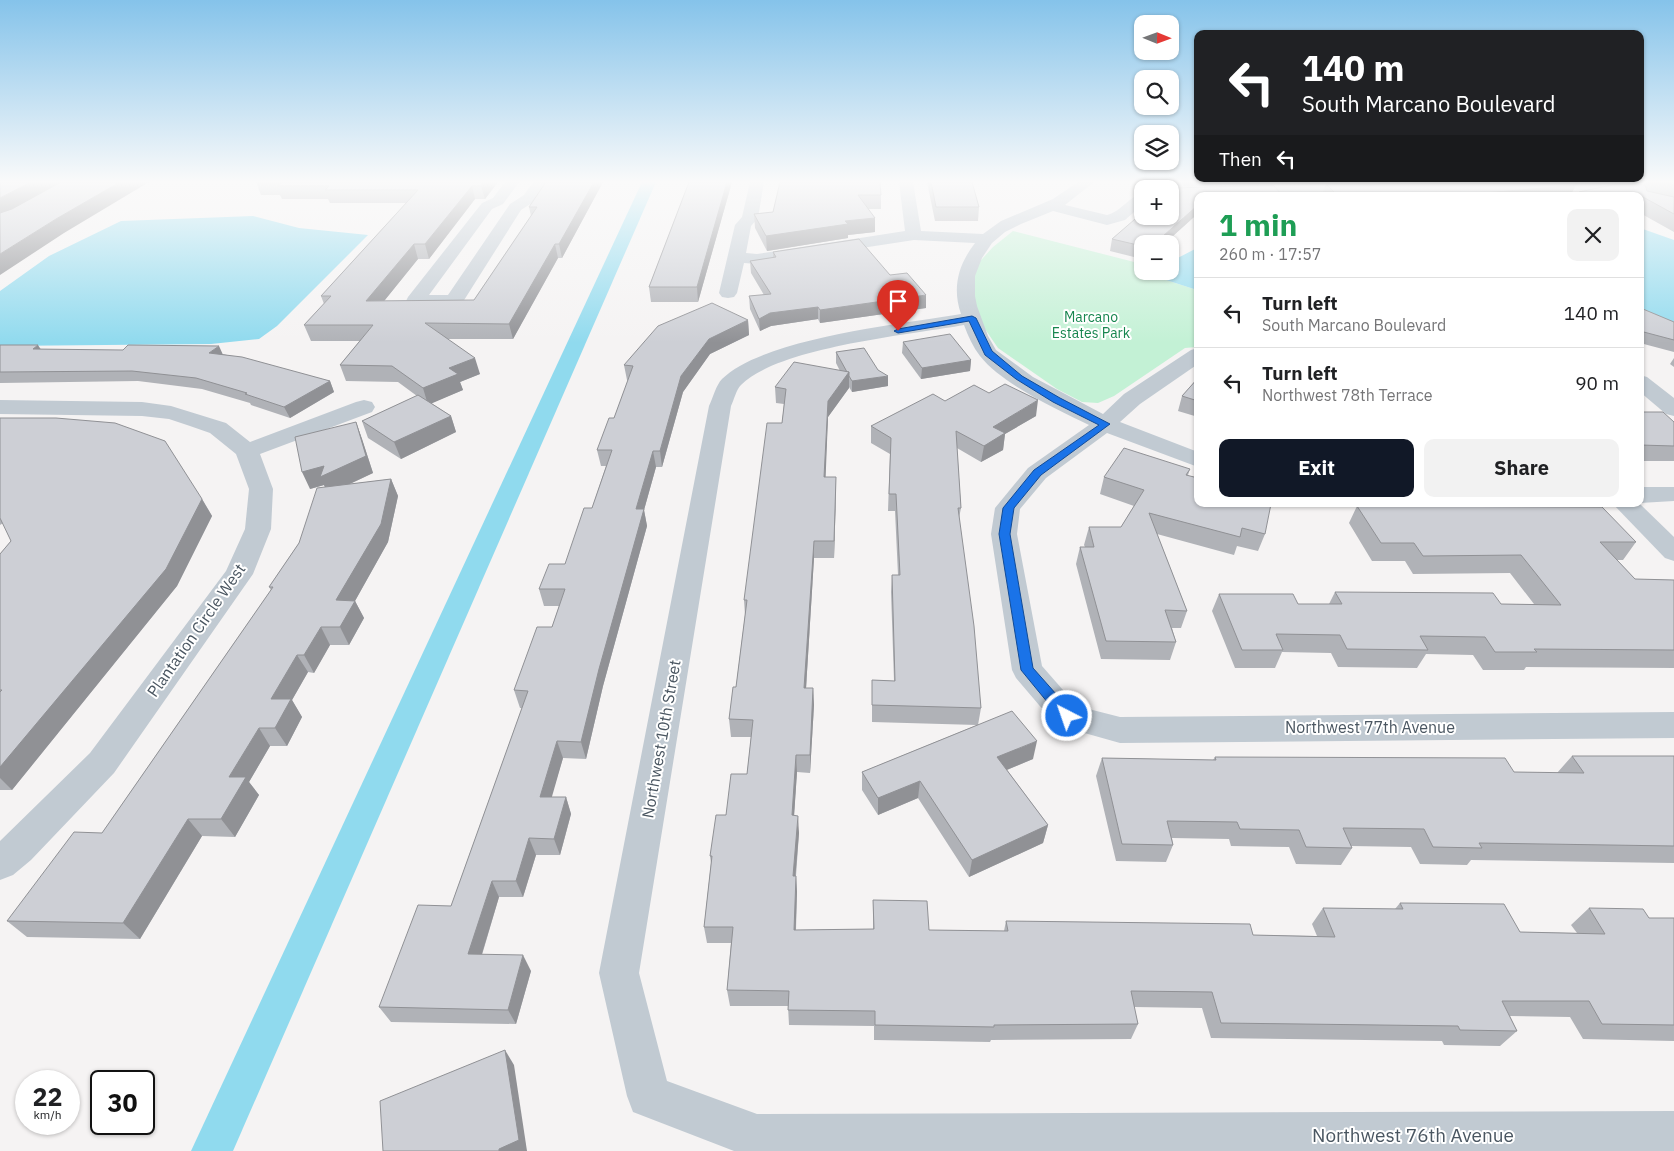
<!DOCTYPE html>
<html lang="en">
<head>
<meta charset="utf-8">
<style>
  :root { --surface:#fff; --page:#f2f2f2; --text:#202124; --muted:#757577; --line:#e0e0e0; --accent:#111827 }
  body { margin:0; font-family:"IBM Plex Sans",sans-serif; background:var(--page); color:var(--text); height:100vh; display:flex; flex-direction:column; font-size:19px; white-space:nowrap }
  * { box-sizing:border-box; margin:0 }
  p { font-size:16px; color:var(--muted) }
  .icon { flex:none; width:28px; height:28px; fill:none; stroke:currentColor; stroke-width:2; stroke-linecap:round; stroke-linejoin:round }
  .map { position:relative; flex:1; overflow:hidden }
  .drawer { position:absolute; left:1194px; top:192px; width:450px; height:315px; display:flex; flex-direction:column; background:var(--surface); border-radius:10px; box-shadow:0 1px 4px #0004 }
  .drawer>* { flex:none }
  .top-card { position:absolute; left:1194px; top:30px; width:450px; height:152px; border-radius:10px; box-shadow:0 1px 4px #0004; background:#202124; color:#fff; overflow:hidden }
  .needle { width:32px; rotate:91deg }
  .buttons { position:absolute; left:1134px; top:15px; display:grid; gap:10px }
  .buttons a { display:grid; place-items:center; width:45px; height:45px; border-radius:10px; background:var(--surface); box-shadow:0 1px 4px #0004; font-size:25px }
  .speed { position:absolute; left:15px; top:1070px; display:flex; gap:10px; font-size:25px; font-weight:700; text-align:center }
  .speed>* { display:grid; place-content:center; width:65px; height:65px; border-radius:50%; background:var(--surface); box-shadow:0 1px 4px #0004; line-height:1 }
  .speed small { font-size:12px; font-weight:400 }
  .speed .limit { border:2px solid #111; border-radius:8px; background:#fff; color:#111 }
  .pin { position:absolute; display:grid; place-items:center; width:42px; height:42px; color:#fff; margin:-51px -21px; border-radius:50% 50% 50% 0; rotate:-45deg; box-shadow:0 0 5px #0007 }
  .pin .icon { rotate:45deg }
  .me { position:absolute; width:55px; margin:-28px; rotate:319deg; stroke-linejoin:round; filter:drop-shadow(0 0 4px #0008) }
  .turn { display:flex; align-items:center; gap:18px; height:105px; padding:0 25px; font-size:22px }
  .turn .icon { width:65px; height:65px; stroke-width:2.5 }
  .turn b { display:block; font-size:35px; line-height:42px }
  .then { display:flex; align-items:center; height:48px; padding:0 25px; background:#0003; gap:10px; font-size:19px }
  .round { display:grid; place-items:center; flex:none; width:52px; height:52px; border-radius:10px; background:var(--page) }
  .headline { display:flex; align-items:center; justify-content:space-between; height:85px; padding:0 25px }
  h1 { font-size:30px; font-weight:700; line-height:38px; color:#1e9e55 }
  .action { display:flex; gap:10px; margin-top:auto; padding:10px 25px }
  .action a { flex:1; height:58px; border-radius:10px; background:var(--accent); color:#fff; font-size:20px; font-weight:700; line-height:58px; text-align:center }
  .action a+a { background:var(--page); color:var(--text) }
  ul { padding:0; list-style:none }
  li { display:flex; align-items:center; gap:15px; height:70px; padding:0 25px; border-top:1px solid var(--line) }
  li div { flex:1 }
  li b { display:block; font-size:19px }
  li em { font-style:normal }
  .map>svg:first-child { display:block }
  .green { fill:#c3f1d5 }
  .water { fill:#90daee }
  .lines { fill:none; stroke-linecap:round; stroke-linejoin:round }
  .canal { fill:#90daee; fill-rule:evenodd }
  .minor { fill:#c1cad2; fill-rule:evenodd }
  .wall { fill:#b0b2b7 }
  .shaded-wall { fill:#909195 }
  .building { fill:#cdcfd5; stroke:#909195 }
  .route { fill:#1a73e8; stroke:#114b97 }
  .labels { text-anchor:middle; stroke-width:4; stroke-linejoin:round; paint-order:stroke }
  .far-park-label { font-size:14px; fill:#17864f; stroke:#fff }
  .street-label { font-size:16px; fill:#4a5661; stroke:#fff }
  .near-street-label { font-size:19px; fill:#4a5661; stroke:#fff }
</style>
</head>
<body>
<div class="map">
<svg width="1674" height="1151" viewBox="0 0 1674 1151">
  <rect width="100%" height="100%" fill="#f5f3f3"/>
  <path class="green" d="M1013 231 1142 264V271H1168L1166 280 1197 290V347L1185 348 1114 396 1098 403 1082 402 1057 389 998 348 972 310 973 269 993 247Z"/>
  <g class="water">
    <path d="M253 216 299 228 368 235 277 326 259 339 211 344 0 346V291L49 256 121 221Z"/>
    <path d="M1640 228 1674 240V324L1640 311Z"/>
    <path d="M1197 248V290L1166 280 1168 271H1170V262Z"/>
  </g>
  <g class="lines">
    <path class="canal" d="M642 182H656L233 1151H191Z"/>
    <g class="minor">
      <path d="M505 182H519L503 204 492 209 429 295H448L510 204 524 195 533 182H547L535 201 521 210 461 305 454 307 408 305 406 301 408 297 482 203 493 198Z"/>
      <path d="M750 182H764L758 218 751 226 746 253 757 254 905 231 899 182H913L921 231 983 234 1001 221 1053 199 1078 182H1094L1065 205 1107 215C1121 212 1129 196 1142 194V205L1125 220 1107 225 1053 211 1021 224 1005 232 992 243 982 258 975 276V296L977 306 988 336 996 350 1033 377 1103 414 1124 394 1191 350 1198 348V364L1140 404 1120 422 1198 452V467L1107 433 1046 478 1020 509 1017 534 1042 666 1077 706 1120 717 1674 712V738L1120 743 1056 725 1016 678 1012 670 991 534 995 508 1028 468 1089 425C1058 410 1002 384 980 356 973 347 968 336 964 325 909 335 779 347 741 385 736 390 734 400 731 406L639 973 667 1081 757 1114 1674 1111V1151H734L633 1112 627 1096 599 973 709 406C713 398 716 385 722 379 763 338 903 324 961 314 952 288 958 265 975 243L914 240 757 264 744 263 737 293 734 297 728 298 722 297 719 293 735 225 742 217Z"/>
      <path d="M1403 182H1441L1439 185 1434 186 1368 195 1295 194 1170 197 1169 189C1247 183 1326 192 1403 182Z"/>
      <path d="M1552 182H1582L1636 191 1641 193 1644 196 1640 200V196H1613L1559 186 1554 185Z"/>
      <path d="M1640 375 1647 377 1674 398V416L1666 414 1640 392Z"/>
      <path d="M0 400 142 402 171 406 226 423 250 442 356 402 364 400 372 402 375 407 372 412 260 454 273 489 271 529 253 574 114 773 31 860 13 875 0 880V841L90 753 226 571 245 529 249 489 236 454 210 433 190 426 169 419 142 416 0 414Z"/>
      <path d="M1640 487H1674V501L1640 503Z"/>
      <path d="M1613 504H1640L1674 537V561L1665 558Z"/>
    </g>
  </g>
  <g class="wall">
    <path d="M256 182H498L485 199H475L429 259H418L384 301 474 300 531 216 529 207 603 182 562 258H558L513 339H448L480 374 460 382 463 390 431 403 451 416 456 432 401 459 368 438 362 421 417 396 398 382 346 381 340 365 360 341H311L304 325 324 304 321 296 406 203H330L328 199H282L280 195H261Z"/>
    <path d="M689 182H732L698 302H651L649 287Z"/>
    <path d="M780 182 881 195V209H868L875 218V232L848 235V238L767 251 755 228 754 214 773 212Z"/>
    <path d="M927 182H972L979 207 978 221H935Z"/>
    <path d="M1156 182H1260L1259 185 1173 187 1156 185Z"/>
    <path d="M1307 182H1371L1330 184 1576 185 1570 196H1321L1326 184 1310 185Z"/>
    <path d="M1645 182H1674V232L1640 213V196H1577L1579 192 1643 185Z"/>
    <path d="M1170 190 1198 196V217H1194L1164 244H1142V259L1110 251 1112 239Z"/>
    <path d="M773 252 890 275 926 308 820 323 818 319 771 326 760 331 750 309 749 296 764 295 751 273 750 261 773 258Z"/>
    <path d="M1640 310 1674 322V352L1640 343Z"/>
    <path d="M748 320 749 335 710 354 683 392 662 467H656L644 510 647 526 603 686 586 759 563 758 551 797H566L571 814 560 855H536L523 897H499L482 955 531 971 516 1024 391 1022 379 1007 451 906 522 708H520L514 690 552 627 559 606H544L539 589 565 564 592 508 606 466H601L597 450 614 418 628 381 627 380 624 365Z"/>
    <path d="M903 342 971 360 970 371 921 379 902 353Z"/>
    <path d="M0 345 41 349 223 354 330 381 334 392 290 418 251 405 250 403 202 389 138 381 0 383Z"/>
    <path d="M836 352 888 386 852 392 849 387V388L828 417 825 477H836L834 558H814L806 688H813L814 705 810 773 797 772 794 815 799 833 796 876 797 892 796 930 873 929V900L929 930 1004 931 1006 921 1253 935 1317 936 1312 924 1323 908 1395 909 1400 903 1520 932 1577 933 1571 925 1589 908 1649 918H1674V1041L1583 1039 1570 1017 1510 1016 1517 1031 1500 1046 1444 1045 1442 1041 1211 1038 1202 1008 1134 1007 1138 1024 1131 1039 991 1040 990 1042 874 1040V1026L789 1025 788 1006H730L727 990 731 943H707L704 927 711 863 710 856 726 815 747 774 751 737H731L729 719 736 687 745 615 744 600 782 423 784 404 776 403 775 387 840 371 836 363Z"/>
    <path d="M1674 358V367L1670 364Z"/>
    <path d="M1198 378V417L1178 411 1182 396Z"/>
    <path d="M945 401 1036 416 1005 434 1003 450 981 462 957 448 961 508 959 518 981 708 978 725 1033 759 1007 770 1048 825 1043 843 969 877 918 798 878 815 862 790V772L977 725 872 722V680L894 681 891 592 892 575H898L895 511H888L890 454 871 443V426Z"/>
    <path d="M1640 412 1674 422V461H1640Z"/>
    <path d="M0 418 202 499 212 516 177 586 12 790H0V554L11 541 3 523 0 525Z"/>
    <path d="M356 422 362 439 373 473 350 484 391 479 398 496 388 542 355 601 364 618 349 645H330L314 673 308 672 292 700 302 717 287 746H270L249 782 259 795 235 837 202 836 140 939 27 937 7 921 102 833 271 590 269 587 299 543 325 487 324 485 310 489Z"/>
    <path d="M1190 469 1188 475 1265 534 1258 551 1237 546 1234 555 1157 534 1187 611 1181 628H1172L1176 642 1170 660 1101 659 1076 564 1080 547H1085L1084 545 1089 527H1121L1134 506 1100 494 1104 477Z"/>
    <path d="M1357 506 1636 542 1623 560H1617L1635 579 1674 580V668L1526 667 1524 670H1483L1473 655 1426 654 1417 668 1338 667 1331 653 1282 652 1275 668H1235L1212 611 1219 594 1298 604H1329L1335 592 1501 604H1534L1510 573 1413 574 1405 561H1372L1349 523Z"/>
    <path d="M1572 756H1674V863L1471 860 1467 865 1420 864 1411 847 1351 846 1352 848 1341 865 1296 864 1289 847 1231 846 1229 839 1172 838 1173 845 1166 862 1116 861 1096 776 1102 758 1213 760 1215 757 1514 772 1557 773Z"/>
  </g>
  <g class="shaded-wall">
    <path d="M31 182H63L0 216V198Z"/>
    <path d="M120 182H149L64 233 0 275V254L56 219Z"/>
    <path d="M484 182H498L485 199 481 186Z"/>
    <path d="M594 182H603L562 258 559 244Z"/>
    <path d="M727 182H732L698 302 697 287Z"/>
    <path d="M1576 185 1570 196H1451Z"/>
    <path d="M472 186 475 199 429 259 425 244Z"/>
    <path d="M1197 205 1194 217 1164 244H1154Z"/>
    <path d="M875 218V232L848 235V238L767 251 766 236 845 221Z"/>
    <path d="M414 244 418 259 372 316 366 301Z"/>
    <path d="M555 244 558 258 513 339 509 324Z"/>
    <path d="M926 295V308L820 323V310Z"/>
    <path d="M818 307V319L771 326 760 331 759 319 770 313Z"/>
    <path d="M748 320 749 335 710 354 683 392 662 467 660 451 681 376 709 339Z"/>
    <path d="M38 345 45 356 33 349Z"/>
    <path d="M219 346 224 357 209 353Z"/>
    <path d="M475 358 480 374 460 382 463 390 428 405 423 388 449 368Z"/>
    <path d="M971 360 970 371 921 379 922 368Z"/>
    <path d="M849 372V388L828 417 825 493 824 477 828 401Z"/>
    <path d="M888 376V386L852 392V381Z"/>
    <path d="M330 381 334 392 290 418 284 407Z"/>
    <path d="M1038 400 1036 416 1005 434 1003 450 981 462 984 446 993 427Z"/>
    <path d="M451 416 456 432 401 459 394 442Z"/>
    <path d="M356 422 362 439 373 473 328 494 324 485 310 489 302 472Z"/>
    <path d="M653 451 656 467 644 510 647 526 603 686 586 759 581 742 636 509Z"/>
    <path d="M836 477V494L834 558V541Z"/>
    <path d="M391 479 398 496 388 542 346 617 355 601 364 618 349 645 340 627 336 600Z"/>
    <path d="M202 499 212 516 177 586 12 790 0 778V767Z"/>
    <path d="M814 541V558L805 705 804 688Z"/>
    <path d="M321 627 330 645 314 673 304 655Z"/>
    <path d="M297 655 308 672 292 700 302 717 287 746 275 728 271 699Z"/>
    <path d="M813 688 814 705 810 773V755Z"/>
    <path d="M259 728 270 746 249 782 259 795 235 837 221 819 229 777Z"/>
    <path d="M557 741 563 758 547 814 540 797Z"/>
    <path d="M1037 741 1033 759 994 775 997 757Z"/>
    <path d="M796 755 797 772 793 832 792 815Z"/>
    <path d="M920 781 918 798 878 815V798Z"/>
    <path d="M566 797 571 814 560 855 554 839Z"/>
    <path d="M798 816 799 833 794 892 793 876Z"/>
    <path d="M188 819 202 836 140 939 123 923Z"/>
    <path d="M1048 825 1043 843 969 877 972 860Z"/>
    <path d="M529 838 536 855 523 897 516 881Z"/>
    <path d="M796 876 797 892 795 946 794 930Z"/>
    <path d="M492 881 499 897 477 970 468 954Z"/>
    <path d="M523 955 531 971 516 1024 508 1010Z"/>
    <path d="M505 1050 514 1065 527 1151H499Z"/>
  </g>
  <g class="building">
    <path d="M0 182H31L0 198Z"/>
    <path d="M61 182H120L56 219 0 254V213L12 209Z"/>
    <path d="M256 182H484L481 186H472L425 244H414L366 301 474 300 537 207H529L546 182H594L559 244H555L509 324 425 323 475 358 449 368 458 374 423 388 392 366 340 365 373 325H304L331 296H321L418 190H325L329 186H277L282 182Z"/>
    <path d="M689 182H727L697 287H649Z"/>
    <path d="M780 182H880L881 195H858L875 218 845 221 848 224 766 236 754 214 773 212Z"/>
    <path d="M931 182H972L979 207H936Z"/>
    <path d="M1393 182H1576V185L1451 196H1338L1326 184 1373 185Z"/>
    <path d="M1662 182H1674V185Z"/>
    <path d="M1616 184 1645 185 1647 191 1674 197V214L1643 197 1640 204V196H1602L1579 192Z"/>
    <path d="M1273 185 1283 196H1198V205L1154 244H1142V246L1112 239 1142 213V216H1170V190L1173 188Z"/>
    <path d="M859 239 890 275 907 273 926 295 820 310 818 307 770 313 759 319 749 296 771 294 750 261 776 257 773 252Z"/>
    <path d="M712 303 748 320 709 339 681 376 660 451H653L636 509H644L599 669 581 742 557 741 540 797H566L554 839 529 838 516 881H492L468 954 523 955 508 1010 379 1007 418 905 451 906 528 691 514 690 537 627H552L565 589H539L549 564H565L584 508H592L612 450H597L609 418H614L633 366 624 365 658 326Z"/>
    <path d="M1643 309 1674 322V340L1640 331V310Z"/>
    <path d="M950 334 971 360 922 368 903 342Z"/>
    <path d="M0 345H38L33 349 123 350 128 345 219 346 209 353 242 357 330 381 284 407 245 394 247 393 196 378 132 371 0 372Z"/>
    <path d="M864 348 878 370 888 376 852 381 849 376V372H847L836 352Z"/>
    <path d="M794 362 849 372 828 401 824 477H836L834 541H814L804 688H813L810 755H796L792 815 798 816 793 876H796L794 930 874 929 873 900 927 901 929 930 1008 931 1006 921 1250 924 1253 935 1335 937 1323 908 1403 909 1400 903 1504 904 1520 932 1605 934 1589 908 1643 909 1649 918H1674V1025L1602 1024 1589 1001H1502L1517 1031 1460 1030 1458 1026 1221 1023 1212 992 1131 991 1138 1024 994 1025V1027L875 1025V1011L788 1010 789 991 727 990 733 927H704L712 856H710L716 815H726L731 774H747L753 720 729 719 733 687H736L747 600H744L767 423H782L786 389 775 387Z"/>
    <path d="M1198 378V401L1182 396Z"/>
    <path d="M1005 384 1038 400 993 427 1005 433 984 446 956 431 961 508H958L974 626 981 708 872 705V680L895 681 892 575H900L896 494H889L891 438 871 426 933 394 945 401 974 385 989 393Z"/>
    <path d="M418 395 451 416 394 442 362 421Z"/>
    <path d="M1640 412H1663L1674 422V446L1640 445Z"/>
    <path d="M0 418H56L115 423 165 441 202 499 166 569 0 767V692L2 690H0V554L11 541 0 518Z"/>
    <path d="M356 422 366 456 320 477 324 466 302 472 295 437Z"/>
    <path d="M1124 448 1190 469 1186 475 1198 478V504H1271L1265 534 1242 528 1240 537 1149 513 1187 611 1165 610 1176 642 1106 641 1080 547H1094L1089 527H1121L1144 490 1104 477Z"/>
    <path d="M391 479 381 524 336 600 355 601 340 627H321L304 655H297L271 699H291L275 728H259L229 777H246L221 819H188L123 923 7 921 74 832 102 833 273 587H269L299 543 317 488Z"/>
    <path d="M1357 506 1602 507 1636 542H1600L1635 579 1674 580V650L1534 649 1537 652H1495L1485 637 1420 636 1428 650 1347 649 1340 635 1276 634 1283 650H1242L1219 594H1293L1298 604H1342L1335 592 1493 593 1501 604 1561 605 1521 555 1423 556 1414 543H1381Z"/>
    <path d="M1012 711 1037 741 997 757 1048 825 972 860 920 781 878 798 862 772Z"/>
    <path d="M1572 756H1674V846L1479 843 1482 848 1433 847 1424 829 1343 828 1352 848 1306 847 1299 830 1240 829 1237 822 1167 821 1173 845 1122 844 1102 758 1216 760 1215 757 1505 758 1514 772 1584 773Z"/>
    <path d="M505 1050 519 1140 499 1149V1151H383L380 1101Z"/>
  </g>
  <linearGradient id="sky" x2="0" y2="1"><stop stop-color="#85c3ea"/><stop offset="0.53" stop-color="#fafafa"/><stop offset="1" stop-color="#fafafa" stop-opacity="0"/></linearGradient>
  <rect width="1674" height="343" fill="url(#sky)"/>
  <path class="route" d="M972 316 976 318 992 351 1022 376 1060 398 1110 424 1041 475 1014 508 1010 534 1033 668 1072 712 1074 716 1072 720 1067 721 1062 720 1021 670 999 534 1003 508 1034 470 1099 425 1053 402 1016 379 985 355 969 321 898 333 894 331 898 329Z"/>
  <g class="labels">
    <g class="far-park-label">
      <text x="1091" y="322">Marcano<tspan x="1091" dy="16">Estates Park</tspan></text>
    </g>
    <g class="street-label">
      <text transform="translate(196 630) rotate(-55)" y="6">Plantation Circle West</text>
      <text x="1370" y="733">Northwest 77th Avenue</text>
      <text transform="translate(661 739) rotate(-80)" y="6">Northwest 10th Street</text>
    </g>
    <g class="near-street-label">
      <text x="1413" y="1142">Northwest 76th Avenue</text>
    </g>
  </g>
</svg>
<div class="buttons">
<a><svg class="needle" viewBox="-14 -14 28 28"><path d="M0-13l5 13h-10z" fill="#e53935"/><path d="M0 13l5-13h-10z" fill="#757577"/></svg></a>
<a><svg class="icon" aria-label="search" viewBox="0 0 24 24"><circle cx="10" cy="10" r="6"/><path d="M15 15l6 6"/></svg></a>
<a><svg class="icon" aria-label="layers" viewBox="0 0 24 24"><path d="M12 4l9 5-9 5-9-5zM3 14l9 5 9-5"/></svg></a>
<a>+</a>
<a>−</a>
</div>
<div class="speed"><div>22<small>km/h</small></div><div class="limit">30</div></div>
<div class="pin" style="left:898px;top:331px;background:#d93025"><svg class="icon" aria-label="arrive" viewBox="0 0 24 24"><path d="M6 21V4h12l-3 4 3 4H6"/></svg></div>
<svg class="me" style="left:1067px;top:716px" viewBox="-20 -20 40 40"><circle r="17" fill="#1a73e8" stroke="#fff" stroke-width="3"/><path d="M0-11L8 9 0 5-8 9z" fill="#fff"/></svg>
<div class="top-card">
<div class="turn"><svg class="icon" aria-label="left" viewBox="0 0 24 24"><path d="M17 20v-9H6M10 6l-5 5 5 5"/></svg><div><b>140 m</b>South Marcano Boulevard</div></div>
<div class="then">Then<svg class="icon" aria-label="left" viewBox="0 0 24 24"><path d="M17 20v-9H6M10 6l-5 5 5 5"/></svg></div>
</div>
<section class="drawer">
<div class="headline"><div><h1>1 min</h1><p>260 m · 17:57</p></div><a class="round"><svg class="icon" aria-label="close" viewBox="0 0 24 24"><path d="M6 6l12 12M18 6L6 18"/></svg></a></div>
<ul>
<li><svg class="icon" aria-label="left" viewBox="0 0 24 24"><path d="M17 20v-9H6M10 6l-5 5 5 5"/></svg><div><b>Turn left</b><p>South Marcano Boulevard</p></div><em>140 m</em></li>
<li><svg class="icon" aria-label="left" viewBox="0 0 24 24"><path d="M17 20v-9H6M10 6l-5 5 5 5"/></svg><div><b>Turn left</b><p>Northwest 78th Terrace</p></div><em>90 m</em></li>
</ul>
<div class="action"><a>Exit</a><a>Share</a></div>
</section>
</div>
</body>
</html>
